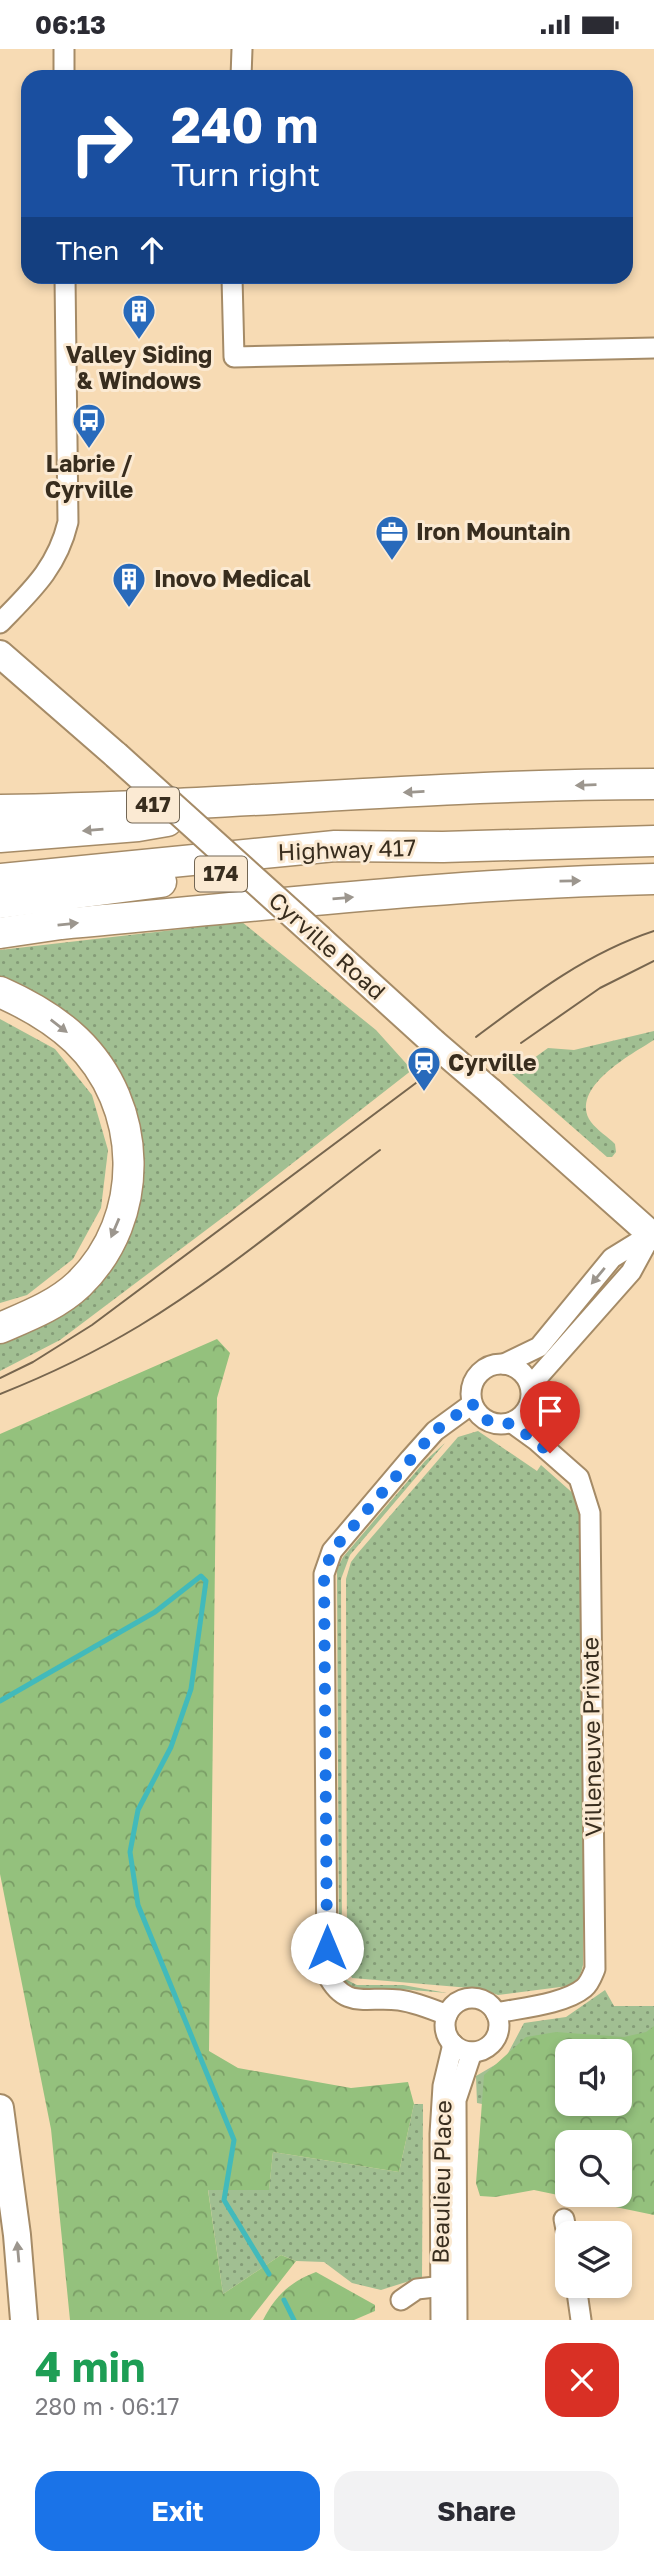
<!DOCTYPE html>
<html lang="en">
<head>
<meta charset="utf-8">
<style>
  :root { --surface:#fff; --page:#f2f2f3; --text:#2b2b33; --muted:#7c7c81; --accent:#1a73e8 }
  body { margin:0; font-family:"Golos Text",sans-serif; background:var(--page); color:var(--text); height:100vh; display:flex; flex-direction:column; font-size:26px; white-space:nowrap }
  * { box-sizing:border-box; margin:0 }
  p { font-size:23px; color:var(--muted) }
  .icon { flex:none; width:38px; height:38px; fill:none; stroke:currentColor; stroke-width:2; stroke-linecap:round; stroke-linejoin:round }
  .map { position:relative; height:2271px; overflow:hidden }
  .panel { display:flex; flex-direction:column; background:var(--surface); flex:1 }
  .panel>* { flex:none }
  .guide { position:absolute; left:21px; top:21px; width:612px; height:214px; border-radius:21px; box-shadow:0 4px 10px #0003; background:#1a4fa0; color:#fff; overflow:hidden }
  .controls { position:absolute; left:555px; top:1990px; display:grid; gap:14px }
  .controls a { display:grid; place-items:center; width:77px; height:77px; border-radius:14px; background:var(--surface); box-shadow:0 4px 10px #0003; font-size:35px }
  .pin { position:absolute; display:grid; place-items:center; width:60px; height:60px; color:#fff; margin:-72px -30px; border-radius:50% 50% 50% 0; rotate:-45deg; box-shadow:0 0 7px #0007 }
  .pin .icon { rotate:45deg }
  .me { position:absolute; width:77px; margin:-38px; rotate:0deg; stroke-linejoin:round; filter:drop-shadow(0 0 5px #0008) }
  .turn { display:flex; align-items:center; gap:24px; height:147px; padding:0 35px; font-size:32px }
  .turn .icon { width:91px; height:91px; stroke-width:2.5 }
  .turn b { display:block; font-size:49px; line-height:60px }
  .then { display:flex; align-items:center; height:66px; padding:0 35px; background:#0003; gap:14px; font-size:26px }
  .round { display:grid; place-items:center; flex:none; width:74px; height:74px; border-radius:21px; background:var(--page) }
  .head { display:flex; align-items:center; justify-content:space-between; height:119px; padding:0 35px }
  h1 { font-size:42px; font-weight:700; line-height:52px; color:#1e9e55 }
  .action { display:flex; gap:14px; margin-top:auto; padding:14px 35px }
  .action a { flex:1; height:80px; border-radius:21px; background:var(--accent); color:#fff; font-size:28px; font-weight:700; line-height:80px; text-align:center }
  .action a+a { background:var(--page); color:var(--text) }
  .status { display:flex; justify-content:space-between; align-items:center; height:49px; padding:0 35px; background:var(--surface); direction:ltr }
  .status svg { height:19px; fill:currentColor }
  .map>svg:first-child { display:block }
  .grass { fill:url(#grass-dots); fill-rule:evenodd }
  .forest { fill:url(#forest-crowns); fill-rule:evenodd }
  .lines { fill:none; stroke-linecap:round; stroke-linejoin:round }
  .stream { stroke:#42babb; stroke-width:5 }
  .minor-casing { stroke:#a58b67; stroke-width:23 }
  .major-casing { stroke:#a58b67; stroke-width:30 }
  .highway-casing { stroke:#a58b67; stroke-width:33 }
  .minor { stroke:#fff; stroke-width:19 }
  .major { stroke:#fff; stroke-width:26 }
  .highway { stroke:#fff; stroke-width:30 }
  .tram { stroke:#77664f; stroke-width:2 }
  .major-bridge-casing { stroke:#a58b67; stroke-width:30; stroke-linecap:butt }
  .major-bridge { stroke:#fff; stroke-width:26 }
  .oneway { fill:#9c968e }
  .route { stroke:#1a73e8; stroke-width:12; stroke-dasharray:0 21.6 }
  .labels { text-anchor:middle; stroke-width:6; stroke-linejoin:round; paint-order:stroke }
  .shield { fill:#fbead3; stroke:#726654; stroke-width:2 }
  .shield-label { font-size:21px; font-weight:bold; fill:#382d1e }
  .poi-label { font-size:23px; font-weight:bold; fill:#382d1e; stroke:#fbead3; text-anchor:start }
  .street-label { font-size:23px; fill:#382d1e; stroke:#fbead3 }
</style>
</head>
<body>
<div class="status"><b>06:13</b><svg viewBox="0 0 49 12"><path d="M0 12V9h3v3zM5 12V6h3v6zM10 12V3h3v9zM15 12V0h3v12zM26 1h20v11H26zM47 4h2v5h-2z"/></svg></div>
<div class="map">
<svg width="654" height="2271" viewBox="0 0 654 2271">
  <defs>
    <pattern id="grass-dots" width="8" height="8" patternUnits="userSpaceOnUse" patternTransform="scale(1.75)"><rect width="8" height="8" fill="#a1bf92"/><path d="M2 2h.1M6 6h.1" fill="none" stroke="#849c77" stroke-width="1.8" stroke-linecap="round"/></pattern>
    <pattern id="forest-crowns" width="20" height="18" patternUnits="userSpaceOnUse" patternTransform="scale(1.75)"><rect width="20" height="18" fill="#94c17d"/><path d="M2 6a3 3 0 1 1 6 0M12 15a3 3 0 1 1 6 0" fill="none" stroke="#7a9d66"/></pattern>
  </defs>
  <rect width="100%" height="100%" fill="#f7dbb4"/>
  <g class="grass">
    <path d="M242 873 376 981 412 1021 230 1163 60 1291 0 1322V1289L126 1188 138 1157 141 1126 135 1065 0 932V901Z"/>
    <path d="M0 970 55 1000 92 1046 108 1101 101 1159 73 1210 27 1246 0 1254Z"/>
    <path d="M654 982V991C632 1005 568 1039 591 1073 597 1081 608 1088 615 1095L616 1103 612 1108H607L512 1025 548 999 574 1001Z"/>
    <path d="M478 1382 537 1422 541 1416 576 1447 583 1467V1916C581 1926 578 1932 568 1937L498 1946 482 1940 352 1929 347 1919 346 1530 351 1513 358 1504 458 1388Z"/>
    <path d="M445 1394 350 1506 341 1530 342 1917 347 1931 357 1936H403L447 1944 401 1940 360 1941 345 1934 339 1914 337 1520 343 1508 425 1412Z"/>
    <path d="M605 1941 614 1957H654V2089L477 2054 476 2027 505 2010 524 1974 566 1968ZM567 2002H620V2054H567Z"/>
    <path d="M414 2055H423L422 2228 381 2241 352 2234 324 2213 296 2212 281 2206 223 2245 208 2140H269L273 2103 399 2123Z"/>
  </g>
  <g class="forest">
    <path d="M217 1290 230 1304 217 1349 209 2002 238 2019 351 2039 408 2033 414 2055 399 2123 273 2103 269 2141H208L223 2245 281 2206 296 2212 250 2271H70L51 2080 0 1825V1385Z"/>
    <path d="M654 1977V2166L534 2141 495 2148 480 2147 476 2134 484 2026 526 1988 556 1983 624 1988 646 1983ZM620 2002V2054H567V2002ZM567 2093H620V2146H567Z"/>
    <path d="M316 2223 375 2256V2262L354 2271H263C276 2246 290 2233 316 2223Z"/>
  </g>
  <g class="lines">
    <g class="stream">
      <path d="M0 1652 155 1563 201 1527 206 1532 191 1640 171 1698 138 1761 130 1803 138 1856 234 2091 224 2151 269 2225"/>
      <path d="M284 2251 294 2271"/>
    </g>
    <defs>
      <g id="minor">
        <path d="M64 28V0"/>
        <path d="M241 28 242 0"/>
        <path d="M232 228 234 308 654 299"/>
        <path d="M0 574C31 542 57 519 68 473L65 228"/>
        <circle cx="501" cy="1345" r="30"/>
        <path d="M504 1315 539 1298 612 1209 651 1185"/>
        <path d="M531 1336 631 1223 651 1186"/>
        <circle cx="472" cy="1976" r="27"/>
        <path d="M496 1964C520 1959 565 1955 584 1939 590 1934 592 1927 595 1920L590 1464 579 1429 537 1392 512 1374"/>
        <path d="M447 1966C432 1960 414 1953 399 1951 366 1947 345 1961 327 1925L324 1525 332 1502 410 1410 435 1382 472 1355"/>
        <path d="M564 2170 567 2186"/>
        <path d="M576 2236 581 2271"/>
        <path d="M401 2251 417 2240 453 2236"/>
        <path d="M441 2271 440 2085 443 2037 453 1995"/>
        <path d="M457 2271 456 2051 472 2003"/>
      </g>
      <g id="major">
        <path d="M0 605 116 706"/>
        <path d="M320 890 433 993"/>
        <path d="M490 1042 654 1188"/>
        <path d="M0 2059 17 2186 24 2271"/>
      </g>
      <g id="highway">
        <path d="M0 761C218 758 436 735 654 735"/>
        <path d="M0 788 138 777 167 772"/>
        <path d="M0 830 335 797 443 798 654 792"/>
        <path d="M0 854 161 833"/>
        <path d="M0 884 61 875C259 857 456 834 654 830"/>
        <path d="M0 943C27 955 54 970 76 991 144 1056 147 1169 79 1235 57 1256 28 1267 0 1279"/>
      </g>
    </defs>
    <use href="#minor" class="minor-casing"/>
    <use href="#major" class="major-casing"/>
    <use href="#highway" class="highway-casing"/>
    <use href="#minor" class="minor"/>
    <use href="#major" class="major"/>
    <use href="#highway" class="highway"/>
    <g class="tram">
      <path d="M476 988C532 946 587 904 654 882"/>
      <path d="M521 994 600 939 654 912"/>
      <path d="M0 1329 33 1313 92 1276 432 1022"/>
      <path d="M0 1345C48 1326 94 1304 139 1277 223 1226 301 1160 380 1101"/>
    </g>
    <defs>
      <g id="major-bridge">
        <path d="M116 706 320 890"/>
        <path d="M433 993 490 1042"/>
      </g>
    </defs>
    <use href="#major-bridge" class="major-bridge-casing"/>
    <use href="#major-bridge" class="major-bridge"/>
  </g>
  <defs><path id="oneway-solid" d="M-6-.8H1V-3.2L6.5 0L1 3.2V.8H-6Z" transform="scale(1.75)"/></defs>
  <g class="oneway">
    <use href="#oneway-solid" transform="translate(586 736) rotate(178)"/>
    <use href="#oneway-solid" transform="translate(414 743) rotate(177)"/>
    <use href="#oneway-solid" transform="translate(93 781) rotate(175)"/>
    <use href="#oneway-solid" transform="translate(570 832) rotate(-1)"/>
    <use href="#oneway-solid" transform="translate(343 849) rotate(-5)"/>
    <use href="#oneway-solid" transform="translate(68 875) rotate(-6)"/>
    <use href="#oneway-solid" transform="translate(59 977) rotate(38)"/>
    <use href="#oneway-solid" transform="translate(115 1179) rotate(113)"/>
    <use href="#oneway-solid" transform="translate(598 1227) rotate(130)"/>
    <use href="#oneway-solid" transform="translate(18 2203) rotate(-95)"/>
  </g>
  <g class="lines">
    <path class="route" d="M327 1899 324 1525 332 1502 435 1382 472 1354C482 1372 493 1377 512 1374L550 1404"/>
  </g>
  <defs>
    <symbol id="building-pin" viewBox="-11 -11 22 30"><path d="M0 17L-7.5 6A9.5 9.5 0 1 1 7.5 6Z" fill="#286abb" stroke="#fbead3"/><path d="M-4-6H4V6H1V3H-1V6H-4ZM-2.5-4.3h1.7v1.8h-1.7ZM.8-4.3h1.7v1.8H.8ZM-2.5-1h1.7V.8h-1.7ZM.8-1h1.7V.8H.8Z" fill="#fff"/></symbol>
    <symbol id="bus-pin" viewBox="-11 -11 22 30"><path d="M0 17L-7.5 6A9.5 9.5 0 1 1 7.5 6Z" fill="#286abb" stroke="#fbead3"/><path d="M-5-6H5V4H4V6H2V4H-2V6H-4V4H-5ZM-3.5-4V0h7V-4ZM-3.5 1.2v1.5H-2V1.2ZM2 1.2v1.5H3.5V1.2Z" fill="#fff"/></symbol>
    <symbol id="office-pin" viewBox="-11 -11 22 30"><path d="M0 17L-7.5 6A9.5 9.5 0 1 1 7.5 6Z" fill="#286abb" stroke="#fbead3"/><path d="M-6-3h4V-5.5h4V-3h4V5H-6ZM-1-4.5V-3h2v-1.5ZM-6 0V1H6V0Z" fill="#fff"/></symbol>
    <symbol id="station-pin" viewBox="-11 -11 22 30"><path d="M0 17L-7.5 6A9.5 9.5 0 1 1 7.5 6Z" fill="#286abb" stroke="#fbead3"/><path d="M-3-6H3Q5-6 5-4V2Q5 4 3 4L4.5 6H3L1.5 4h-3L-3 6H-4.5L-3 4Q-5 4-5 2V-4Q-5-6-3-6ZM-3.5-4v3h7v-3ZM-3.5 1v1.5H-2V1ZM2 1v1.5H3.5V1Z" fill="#fff"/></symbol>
  </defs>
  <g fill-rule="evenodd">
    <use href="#building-pin" x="120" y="243" width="38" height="52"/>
    <use href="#bus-pin" x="70" y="352" width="38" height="52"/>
    <use href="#office-pin" x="373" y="464" width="38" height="52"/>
    <use href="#building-pin" x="110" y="511" width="38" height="52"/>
    <use href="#station-pin" x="405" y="995" width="38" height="52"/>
  </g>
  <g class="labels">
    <g class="shield">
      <rect x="127" y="738.5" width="52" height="35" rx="5"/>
      <rect x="195" y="807.5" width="52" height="35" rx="5"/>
    </g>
    <g class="shield-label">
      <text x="153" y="763">417</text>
      <text x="221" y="832">174</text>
    </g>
    <g class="poi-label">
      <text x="139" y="314" text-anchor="middle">Valley Siding<tspan x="139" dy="26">&amp; Windows</tspan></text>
      <text x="89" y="423" text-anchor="middle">Labrie /<tspan x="89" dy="26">Cyrville</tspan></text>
      <text x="416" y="491">Iron Mountain</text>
      <text x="154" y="538">Inovo Medical</text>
      <text x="448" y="1022">Cyrville</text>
    </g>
    <g class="street-label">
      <text transform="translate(347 801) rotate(-2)" y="8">Highway 417</text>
      <text transform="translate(327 897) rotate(42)" y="8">Cyrville Road</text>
      <text transform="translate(592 1688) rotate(-91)" y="8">Villeneuve Private</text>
      <text transform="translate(442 2133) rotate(-89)" y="8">Beaulieu Place</text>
    </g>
  </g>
</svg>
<div class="controls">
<a><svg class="icon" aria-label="sound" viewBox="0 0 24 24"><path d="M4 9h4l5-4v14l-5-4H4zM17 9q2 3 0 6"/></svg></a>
<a><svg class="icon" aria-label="search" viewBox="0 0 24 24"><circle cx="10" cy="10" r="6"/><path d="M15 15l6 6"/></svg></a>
<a><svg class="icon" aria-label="layers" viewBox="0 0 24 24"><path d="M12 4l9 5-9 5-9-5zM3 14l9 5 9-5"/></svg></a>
</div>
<div class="pin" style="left:550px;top:1404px;background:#d93025"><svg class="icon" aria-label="arrive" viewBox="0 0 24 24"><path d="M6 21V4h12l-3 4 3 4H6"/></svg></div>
<svg class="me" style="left:327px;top:1899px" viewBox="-20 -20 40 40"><circle r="19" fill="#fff"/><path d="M0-13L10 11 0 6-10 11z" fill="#1a73e8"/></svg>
<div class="guide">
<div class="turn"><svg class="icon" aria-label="right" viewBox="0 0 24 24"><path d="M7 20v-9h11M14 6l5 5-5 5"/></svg><div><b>240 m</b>Turn right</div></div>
<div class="then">Then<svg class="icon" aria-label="ahead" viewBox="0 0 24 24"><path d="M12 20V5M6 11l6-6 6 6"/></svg></div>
</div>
</div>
<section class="panel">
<div class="head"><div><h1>4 min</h1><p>280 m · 06:17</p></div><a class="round" style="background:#d93025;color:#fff"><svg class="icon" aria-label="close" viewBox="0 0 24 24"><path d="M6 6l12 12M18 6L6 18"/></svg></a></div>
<div class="action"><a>Exit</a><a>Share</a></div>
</section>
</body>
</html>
